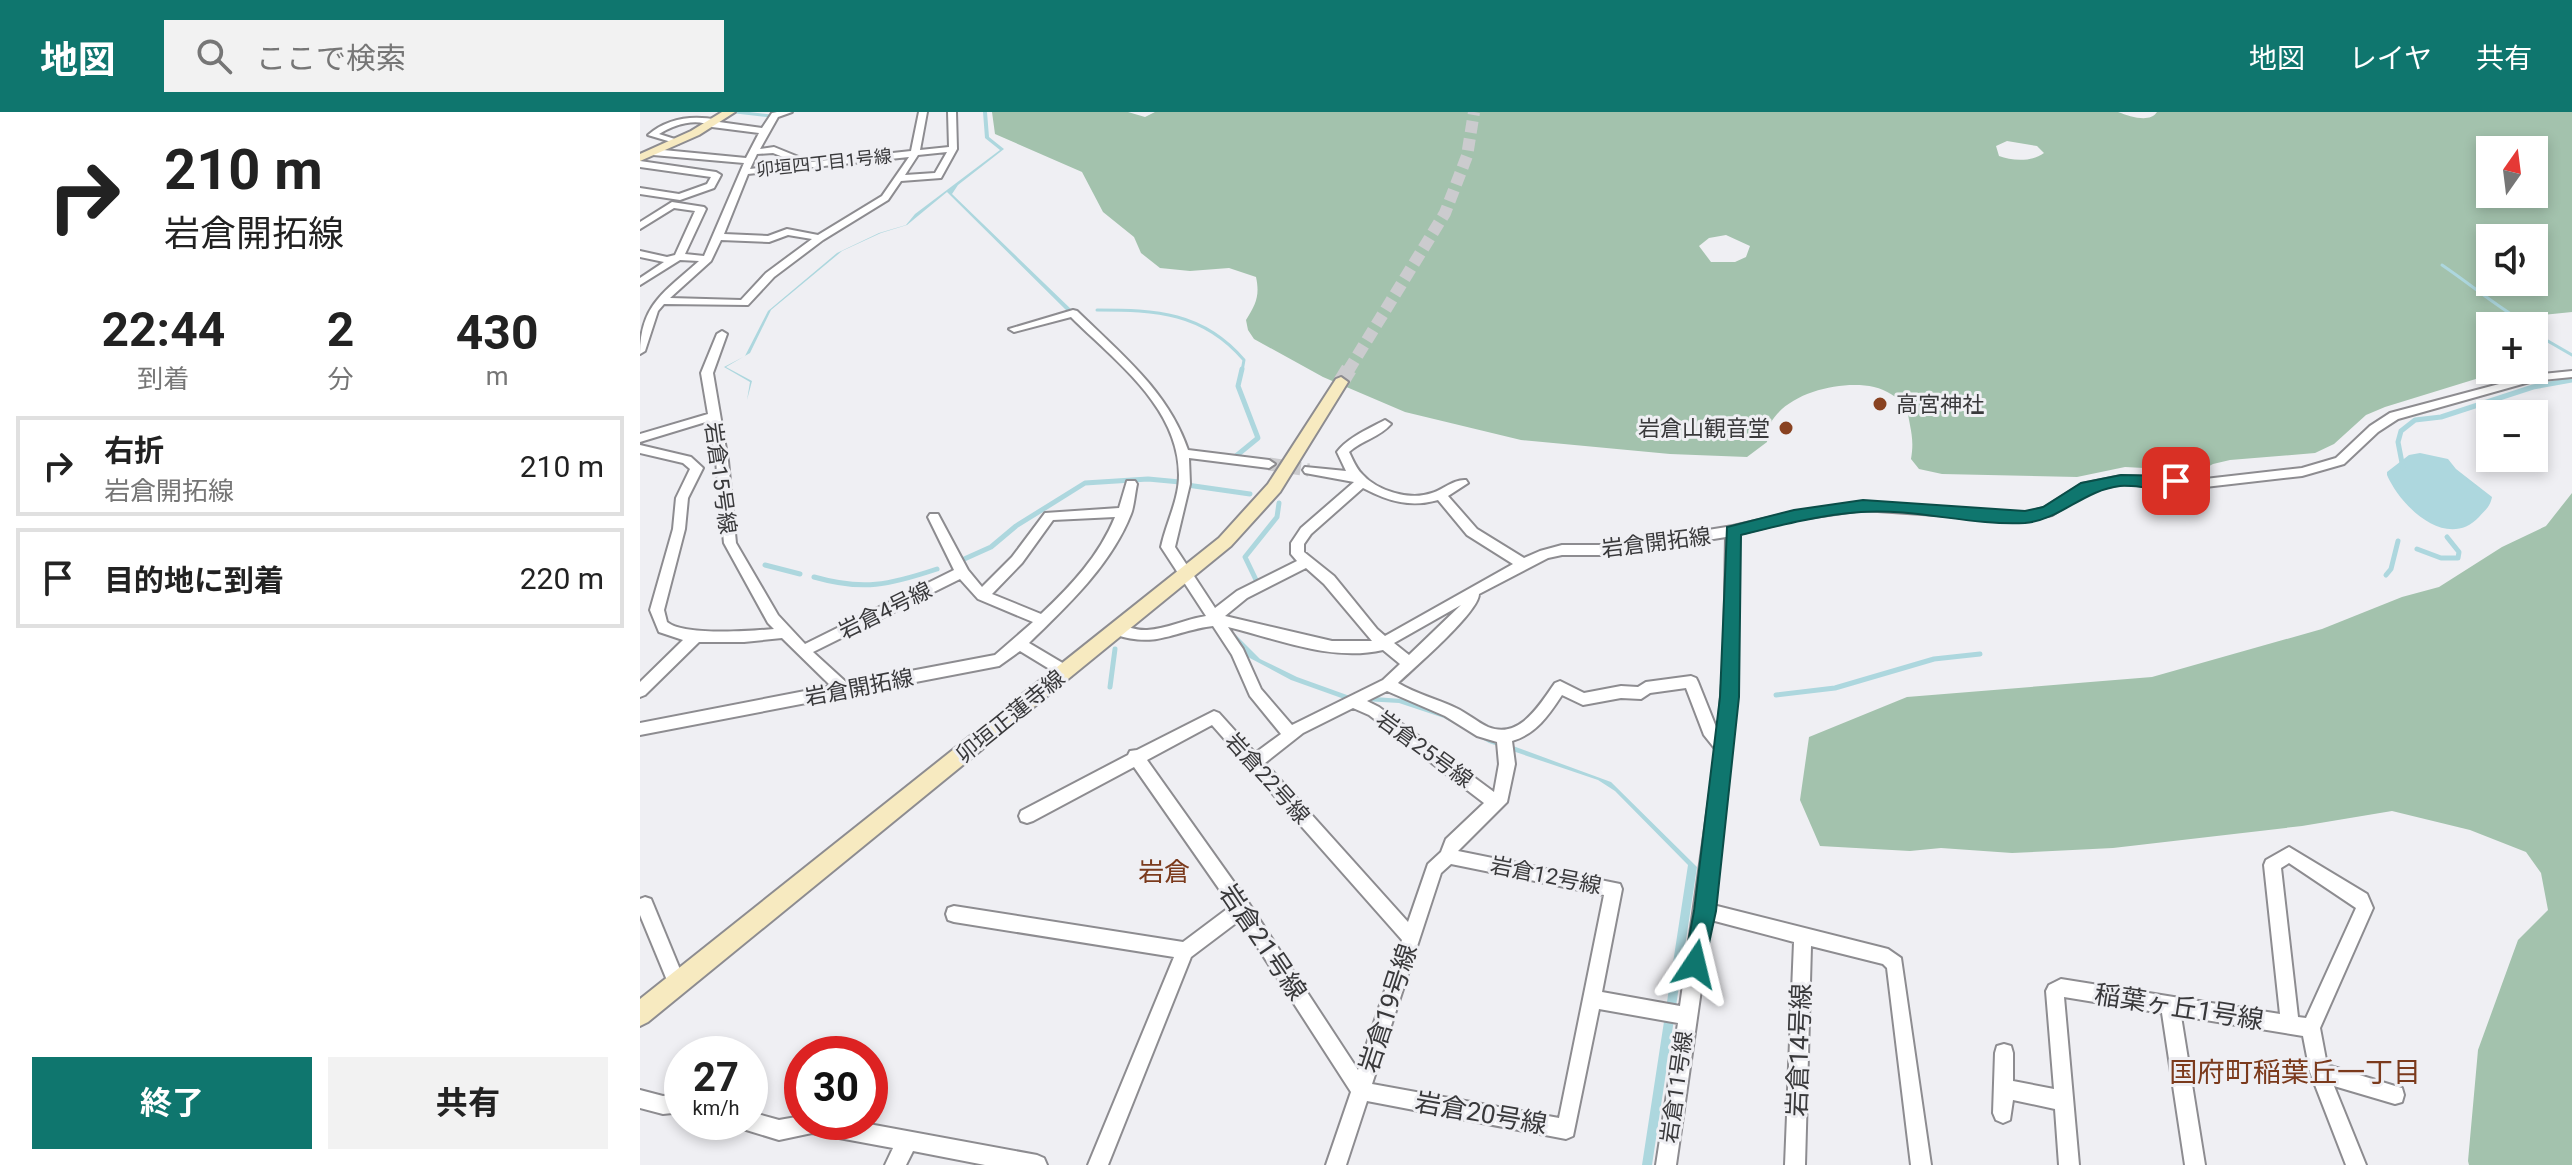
<!DOCTYPE html>
<html lang="ja">
<head>
<meta charset="utf-8">
<style>
  :root { --surface:#fff; --page:#f2f2f2; --text:#222; --muted:#767676; --line:#e0e0e0; --accent:#0f766e }
  body { margin:0; font-family:Roboto,"Noto Sans JP",sans-serif; background:var(--page); color:var(--text); height:100vh; display:flex; flex-direction:column; font-size:30px; white-space:nowrap }
  * { box-sizing:border-box; margin:0 }
  p { font-size:26px; color:var(--muted) }
  .icon { flex:none; width:44px; height:44px; fill:none; stroke:currentColor; stroke-width:2; stroke-linecap:round; stroke-linejoin:round }
  .map { position:relative; flex:1; overflow:hidden }
  .details { display:flex; flex-direction:column; background:var(--surface); width:640px }
  .details>* { flex:none }
  .banner { background:#fff; color:var(--text); overflow:hidden }
  .needle { width:52px; rotate:14deg }
  .buttons { position:absolute; left:1836px; top:24px; display:grid; gap:16px }
  .buttons a { display:grid; place-items:center; width:72px; height:72px; border-radius:0px; background:var(--surface); box-shadow:0 4px 12px #0003; font-size:40px }
  .speed { position:absolute; left:24px; top:924px; display:flex; gap:16px; font-size:40px; font-weight:700; text-align:center }
  .speed>* { display:grid; place-content:center; width:104px; height:104px; border-radius:50%; background:var(--surface); box-shadow:0 4px 12px #0003; line-height:1 }
  .speed small { font-size:20px; font-weight:400 }
  .speed .limit { border:12px solid #d22; background:#fff; color:#111 }
  .pin { position:absolute; display:grid; place-items:center; width:68px; height:68px; color:#fff; margin:-34px; border-radius:16px; box-shadow:0 4px 12px #0006 }
  .me { position:absolute; width:88px; margin:-44px; rotate:10deg; stroke-linejoin:round; filter:drop-shadow(0 0 6px #0008) }
  .turn { display:flex; align-items:center; gap:28px; height:168px; padding:0 32px; font-size:36px }
  .turn .icon { width:104px; height:104px; stroke-width:2.5 }
  .turn b { display:block; font-size:56px; line-height:68px }
  .eta { display:flex; justify-content:space-evenly; align-items:center; height:136px; text-align:center }
  .eta b { font-size:48px; font-weight:700; line-height:56px }
  .primary-button { display:flex; gap:16px; margin-top:auto; padding:16px 32px }
  .primary-button a { flex:1; height:92px; border-radius:0px; background:var(--accent); color:#fff; font-size:32px; font-weight:700; line-height:92px; text-align:center }
  .primary-button a+a { background:var(--page); color:var(--text) }
  ul { padding:0; list-style:none }
  li { display:flex; align-items:center; gap:24px; height:100px; margin:0 16px 12px; padding:0 16px; border:4px solid var(--line); border-radius:0px }
  li div { flex:1 }
  li b { display:block; font-size:30px }
  li em { font-style:normal }
  header { display:flex; align-items:center; gap:48px; box-sizing:border-box; height:112px; padding:0 40px; background:var(--accent); color:#fff }
  header strong { font-size:38px }
  nav { display:flex; gap:44px; margin-inline-start:auto; font-size:28px }
  .search { width:560px; height:72px; background:var(--page); display:flex; align-items:center; gap:20px; box-sizing:border-box; padding:0 28px; border-radius:0px; color:var(--muted); font-size:30px }
  main { display:flex; flex:1; min-height:0 }
  .map>svg:first-child { display:block }
  .forest { fill:#a3c2ad; fill-rule:evenodd }
  .water { fill:#add7de }
  .lines { fill:none; stroke-linecap:round; stroke-linejoin:round }
  .stream-far1 { stroke:#add7de; stroke-width:3 }
  .stream { stroke:#add7de; stroke-width:5 }
  .street-tunnel { stroke:#cbcbce; stroke-width:13; stroke-dasharray:13 6; stroke-linecap:butt }
  .secondary-tunnel-far1 { stroke:#cbcbce; stroke-width:12; stroke-dasharray:12 6; stroke-linecap:butt }
  .secondary-tunnel { stroke:#cbcbce; stroke-width:16; stroke-dasharray:16 8; stroke-linecap:butt }
  .street-casing { stroke:#8d8c90; stroke-width:4 }
  .secondary-casing { stroke:#8d8c90; stroke-width:4 }
  .street { fill:#fff; fill-rule:evenodd }
  .secondary { fill:#f7eac0; fill-rule:evenodd }
  .route { fill:#0f766e; stroke:#0a4d48; stroke-width:2 }
  .poi-dot { fill:#894221; stroke:#efeff3; stroke-width:3 }
  .labels { text-anchor:middle; stroke-width:6; stroke-linejoin:round; paint-order:stroke }
  .far-street-label { font-size:18px; fill:#39393b; stroke:#efeff3 }
  .poi-label { font-size:22px; fill:#39393b; stroke:#efeff3; text-anchor:start }
  .street-label { font-size:22px; fill:#39393b; stroke:#efeff3 }
  .quarter-label { font-size:26px; fill:#7b3a1c; stroke:#efeff3 }
  .near-street-label { font-size:26px; fill:#39393b; stroke:#efeff3 }
  .near-neighbourhood-label { font-size:28px; fill:#7b3a1c; stroke:#efeff3 }
</style>
</head>
<body>
<header>
<strong>地図</strong>
<div class="search"><svg class="icon" aria-label="search" viewBox="0 0 24 24"><circle cx="10" cy="10" r="6"/><path d="M15 15l6 6"/></svg>ここで検索</div>
<nav><a>地図</a><a>レイヤ</a><a>共有</a></nav>
</header>
<main>
<section class="details">
<div class="banner">
<div class="turn"><svg class="icon" aria-label="right" viewBox="0 0 24 24"><path d="M7 20v-9h11M14 6l5 5-5 5"/></svg><div><b>210 m</b>岩倉開拓線</div></div>
</div>
<div class="eta">
<div><b>22:44</b><p>到着</p></div>
<div><b>2</b><p>分</p></div>
<div><b>430</b><p>m</p></div>
</div>
<ul>
<li><svg class="icon" aria-label="right" viewBox="0 0 24 24"><path d="M7 20v-9h11M14 6l5 5-5 5"/></svg><div><b>右折</b><p>岩倉開拓線</p></div><em>210 m</em></li>
<li><svg class="icon" aria-label="arrive" viewBox="0 0 24 24"><path d="M6 21V4h12l-3 4 3 4H6"/></svg><div><b>目的地に到着</b></div><em>220 m</em></li>
</ul>
<div class="primary-button"><a>終了</a><a>共有</a></div>
</section>
<div class="map">
<svg width="1932" height="1053" viewBox="0 0 1932 1053">
  <rect width="100%" height="100%" fill="#efeff3"/>
  <g class="forest">
    <path d="M352 0H488L505 5 515 0H1478C1491 5 1510 11 1517 0H1932V200L1865 207 1860 214H1850V258H1865L1745 295 1726 303 1694 332 1675 341 1590 348 1573 352 1560 359 1485 355 1437 365 1302 362 1279 357 1271 347C1275 324 1269 315 1267 294 1256 285 1247 278 1234 275 1202 268 1147 280 1130 312 1128 317 1128 325 1127 330L1107 345 1030 342 881 328 765 300 683 265 614 227 608 218 606 208C616 192 620 184 616 165L589 156 550 159 520 156 501 141 494 125 463 100 442 60 355 22ZM1367 29 1397 34 1404 41C1392 50 1372 49 1359 44L1356 34ZM1850 38H1894V82H1850ZM1086 123 1110 134 1106 145 1095 150H1071L1059 134 1069 126ZM1850 126H1894V170H1850Z"/>
    <path d="M1932 381V1053H1829L1828 1049 1838 938 1878 828 1908 798 1901 761 1886 740 1830 718 1752 699 1662 714 1473 736 1372 741 1301 736 1270 739 1180 734 1160 688 1169 625 1267 585 1512 565 1682 517 1762 485 1799 475 1862 435 1906 414Z"/>
  </g>
  <g class="water">
    <path d="M343 0H347L349 25 364 37 318 73 312 82 433 199 429 201 307 80 267 113 241 121 202 139 131 198 110 241 86 255 112 269 107 288 110 270 84 255 105 244 128 199 197 141 239 121 266 113 275 102 360 38 345 26Z"/>
    <path d="M1780 341 1808 347 1816 357 1852 385C1850 395 1846 397 1839 405 1807 439 1761 395 1747 363V360L1769 343Z"/>
    <path d="M589 516 620 547 657 565 707 583 762 587 808 603 840 622 971 670 1057 755 1012 1053H1002L1048 753 975 679 958 668 849 631 804 606 759 591 707 588 651 568 606 544 584 518Z"/>
  </g>
  <g class="lines">
    <g class="stream-far1">
      <path d="M96 0 131 4"/>
      <path d="M1802 153C1833 174 1857 195 1890 214"/>
      <path d="M457 198C516 198 563 200 604 248L602 259"/>
      <path d="M1894 221 1932 243"/>
    </g>
    <g class="stream">
      <path d="M596 344 618 326 598 274 602 257"/>
      <path d="M1763 356 1758 330 1761 319 1775 308 1801 305 1893 275 1932 268"/>
      <path d="M547 373 610 382"/>
      <path d="M1777 437 1801 446H1818L1819 440 1807 425"/>
      <path d="M322 448 351 435 376 414 445 371 508 367 540 370"/>
      <path d="M125 453 160 462"/>
      <path d="M1746 463 1751 457 1758 429"/>
      <path d="M174 465C223 479 249 473 297 457"/>
      <path d="M618 472 605 445 637 405 639 391"/>
      <path d="M470 575 475 537"/>
      <path d="M1136 583 1195 576 1294 547 1340 542"/>
    </g>
    <path class="street-tunnel" d="M629 352 669 358"/>
    <path class="secondary-tunnel-far1" d="M708 259 805 101 827 44 834 0"/>
    <path class="secondary-tunnel" d="M701 270 709 257"/>
    <defs>
      <g id="street">
        <path d="M137 0H152L138 5 120 37 134 35 161 46V51L271 39 279 0H287L280 38 309 35 308 0H316L317 37 301 66 261 69 248 88 183 128 134 165 108 193 24 192 18 199 5 239 0 242C0 192 25 180 59 149L40 148 0 173V166L24 150 0 145V139L27 145 35 143 55 99 34 96 0 117V110L32 90 64 95 66 97 45 142 64 144 104 51 13 43 9 40 13 37 106 46 119 21 72 15C57 5 34 13 19 22L38 28V32L8 23C28 6 52 3 78 8L79 10 122 16 132 1ZM307 40 295 61 265 63 278 43ZM133 41 153 49 151 52 110 57 117 42ZM269 45 242 84 178 123 147 117 128 124 84 122 108 62ZM148 123 172 127 126 161 101 188 30 186 71 149 81 128 129 130Z"/>
        <path d="M0 49 76 60 81 63 74 76 40 88 0 82V76L39 82 67 72 71 65 0 55Z"/>
        <path d="M433 198 437 199C480 241 528 279 548 338L629 348 635 352 629 356 549 346 550 372 535 435 575 496 597 479 657 449 651 442V431L661 416 714 370 665 361 663 358 665 355 706 359 697 340C707 326 730 316 745 308L751 312C739 326 722 328 709 340 713 348 716 356 722 362 737 379 770 389 792 381 804 377 814 367 826 368L828 371 808 384 837 417 884 446 900 439 922 433H974L1093 414 1154 400 1223 390 1385 401 1404 396 1442 372 1481 364 1565 367 1662 356 1696 346 1730 314 1750 301 1893 263 1932 259V265L1893 269 1758 307 1738 320 1704 352 1662 364 1565 375 1481 372 1450 379 1412 403 1385 409 1223 398 1154 408 1099 422 1096 589 1073 793 1248 837 1261 846 1291 1053H1271L1247 856 1243 852 1171 834 1165 1053H1145L1154 830 1071 808 1036 1053H1016L1038 911 959 897 933 1024 926 1027 727 989 706 1053H686L711 980 600 808 551 845 468 1053H448L534 845 314 810 308 808 306 802 308 796 314 794 543 830 591 794 494 655 393 709 387 711 381 709 379 704 381 699 488 643 490 639 497 638 574 599 579 601 615 641 641 622 610 584 592 543 573 514C533 519 516 537 474 522L472 518 474 514C485 512 495 519 507 518 527 517 546 507 566 504L521 435C526 411 539 388 539 363 539 295 475 249 431 205L374 220 369 217ZM723 376C748 389 770 396 798 388L827 423 873 452 745 524 737 517 694 464 664 440V432L671 422ZM1086 425 1084 547 1078 620 1058 570 1056 566 1051 564 1006 570 998 575 981 574 944 581 920 569 915 571C900 592 880 628 848 615 837 610 827 601 816 596 797 587 776 582 758 571 774 556 839 500 839 482L908 446 922 443H974ZM666 456 684 472 732 529H692L585 504 607 486ZM821 493 769 543 754 531ZM588 515C638 527 691 550 743 538L760 552 743 568 652 613 621 577 603 537ZM1046 576 1064 623 1076 638 1040 894 962 880 982 777 980 772 818 739 867 690 875 652 872 629C896 622 909 603 922 583L943 593 981 586 1001 587 1010 581ZM747 579 805 604 837 624 857 630 859 652 854 680 739 595 727 589ZM713 596 729 603 844 691 806 727 801 740 788 752 768 810 625 651 663 621ZM572 613 762 828 718 958 608 790 507 648ZM811 752 964 783 919 1006 732 972 801 761Z"/>
        <path d="M82 219 87 222 73 261 88 349 96 431 138 503 165 532 314 458 288 405 290 402H298L328 458 342 475 372 445 405 401 479 396 487 369H495L497 372C495 381 494 395 491 402 471 453 428 493 389 531L431 556 433 560 431 564H421L380 539 359 554 0 623V611L191 574 142 526 104 530H59L5 583 0 585V570L43 528 19 520 10 498 33 417 36 386 50 357 43 351 0 341V333L51 345 63 356 48 386 45 417 24 498 27 510C44 524 110 519 134 517L128 511 84 431 76 349 69 309 0 330V322L68 302 61 261 77 222ZM475 405C459 444 431 474 401 502L352 482 382 451 413 408ZM320 467 338 487 393 510 355 543 207 571 173 540Z"/>
        <path d="M1649 735 1727 782 1733 796 1680 916 1687 953 1755 974 1762 976 1764 983 1762 990 1755 992 1694 974 1726 1053H1706L1670 960 1663 924 1541 904 1565 1053H1545L1522 901 1424 885 1439 1053H1419L1415 997 1373 988 1370 1008 1363 1011 1356 1008 1353 1001 1355 941 1357 934 1364 932 1371 934 1373 941V969L1414 977 1406 879 1409 873 1421 867 1640 902 1624 753 1626 748ZM1649 751 1716 796 1666 906 1658 905 1641 756Z"/>
        <path d="M5 785 11 787 46 872 43 878 37 881 31 878 0 803V787Z"/>
        <path d="M0 978 23 984 42 982V1000L23 1002 0 996Z"/>
        <path d="M110 1000 139 1008 162 1004V1010H218L397 1043 404 1046 407 1053H345L273 1039 266 1053H245L253 1036 172 1021 139 1028 103 1017 100 1010H110Z"/>
      </g>
      <g id="secondary">
        <path d="M82 0H95L59 23 0 49V42L51 19Z"/>
        <path d="M701 265 708 270 640 380 591 434 8 910 0 914V887L579 426 628 372 696 267Z"/>
      </g>
    </defs>
    <use href="#street" class="street-casing"/>
    <use href="#secondary" class="secondary-casing"/>
    <use href="#street" class="street"/>
    <use href="#secondary" class="secondary"/>
  </g>
  <path class="route" d="M1481 363 1536 364 1544 369C1532 383 1497 372 1480 374 1444 378 1420 408 1385 411 1331 414 1275 396 1221 400 1180 403 1141 413 1101 423L1099 585 1076 799 1063 859 1055 863 1047 859 1044 852 1054 799 1080 585 1087 415 1154 398 1223 388 1385 399 1403 395 1441 371Z"/>
  <g class="poi-dot">
    <circle cx="1240" cy="292" r="8"/>
    <circle cx="1146" cy="316" r="8"/>
  </g>
  <g class="labels">
    <g class="far-street-label">
      <text transform="translate(184 51) rotate(-6)" y="6">卯垣四丁目1号線</text>
    </g>
    <g class="poi-label">
      <text x="1256" y="300">高宮神社</text>
      <text x="1130" y="324" text-anchor="end">岩倉山観音堂</text>
    </g>
    <g class="street-label">
      <text transform="translate(81 366) rotate(82)" y="8">岩倉15号線</text>
      <text transform="translate(1016 430) rotate(-7)" y="8">岩倉開拓線</text>
      <text transform="translate(245 498) rotate(-26)" y="8">岩倉4号線</text>
      <text transform="translate(219 575) rotate(-11)" y="8">岩倉開拓線</text>
      <text transform="translate(370 604) rotate(-39)" y="8">卯垣正蓮寺線</text>
      <text transform="translate(785 637) rotate(36)" y="8">岩倉25号線</text>
      <text transform="translate(628 666) rotate(48)" y="8">岩倉22号線</text>
      <text transform="translate(906 763) rotate(11)" y="8">岩倉12号線</text>
      <text transform="translate(1036 975) rotate(-82)" y="8">岩倉11号線</text>
    </g>
    <g class="quarter-label">
      <text x="524" y="769">岩倉</text>
    </g>
    <g class="near-street-label">
      <text transform="translate(623 830) rotate(56)" y="9">岩倉21号線</text>
      <text transform="translate(1539 895) rotate(9)" y="9">稲葉ヶ丘1号線</text>
      <text transform="translate(748 896) rotate(-72)" y="9">岩倉19号線</text>
      <text transform="translate(1159 938) rotate(-88)" y="9">岩倉14号線</text>
      <text transform="translate(841 1001) rotate(10)" y="9">岩倉20号線</text>
    </g>
    <g class="near-neighbourhood-label">
      <text x="1655" y="970">国府町稲葉丘一丁目</text>
    </g>
  </g>
</svg>
<div class="buttons">
<a><svg class="needle" viewBox="-14 -14 28 28"><path d="M0-13l5 13h-10z" fill="#e53935"/><path d="M0 13l5-13h-10z" fill="#767676"/></svg></a>
<a><svg class="icon" aria-label="sound" viewBox="0 0 24 24"><path d="M4 9h4l5-4v14l-5-4H4zM17 9q2 3 0 6"/></svg></a>
<a>+</a>
<a>−</a>
</div>
<div class="speed"><div>27<small>km/h</small></div><div class="limit">30</div></div>
<div class="pin" style="left:1536px;top:369px;background:#d93025"><svg class="icon" aria-label="arrive" viewBox="0 0 24 24"><path d="M6 21V4h12l-3 4 3 4H6"/></svg></div>
<svg class="me" style="left:1055px;top:852px" viewBox="-20 -20 40 40"><path d="M0-17L14 15 0 8-14 15z" fill="#0f766e" stroke="#fff" stroke-width="4"/></svg>
</div>
</main>
</body>
</html>
